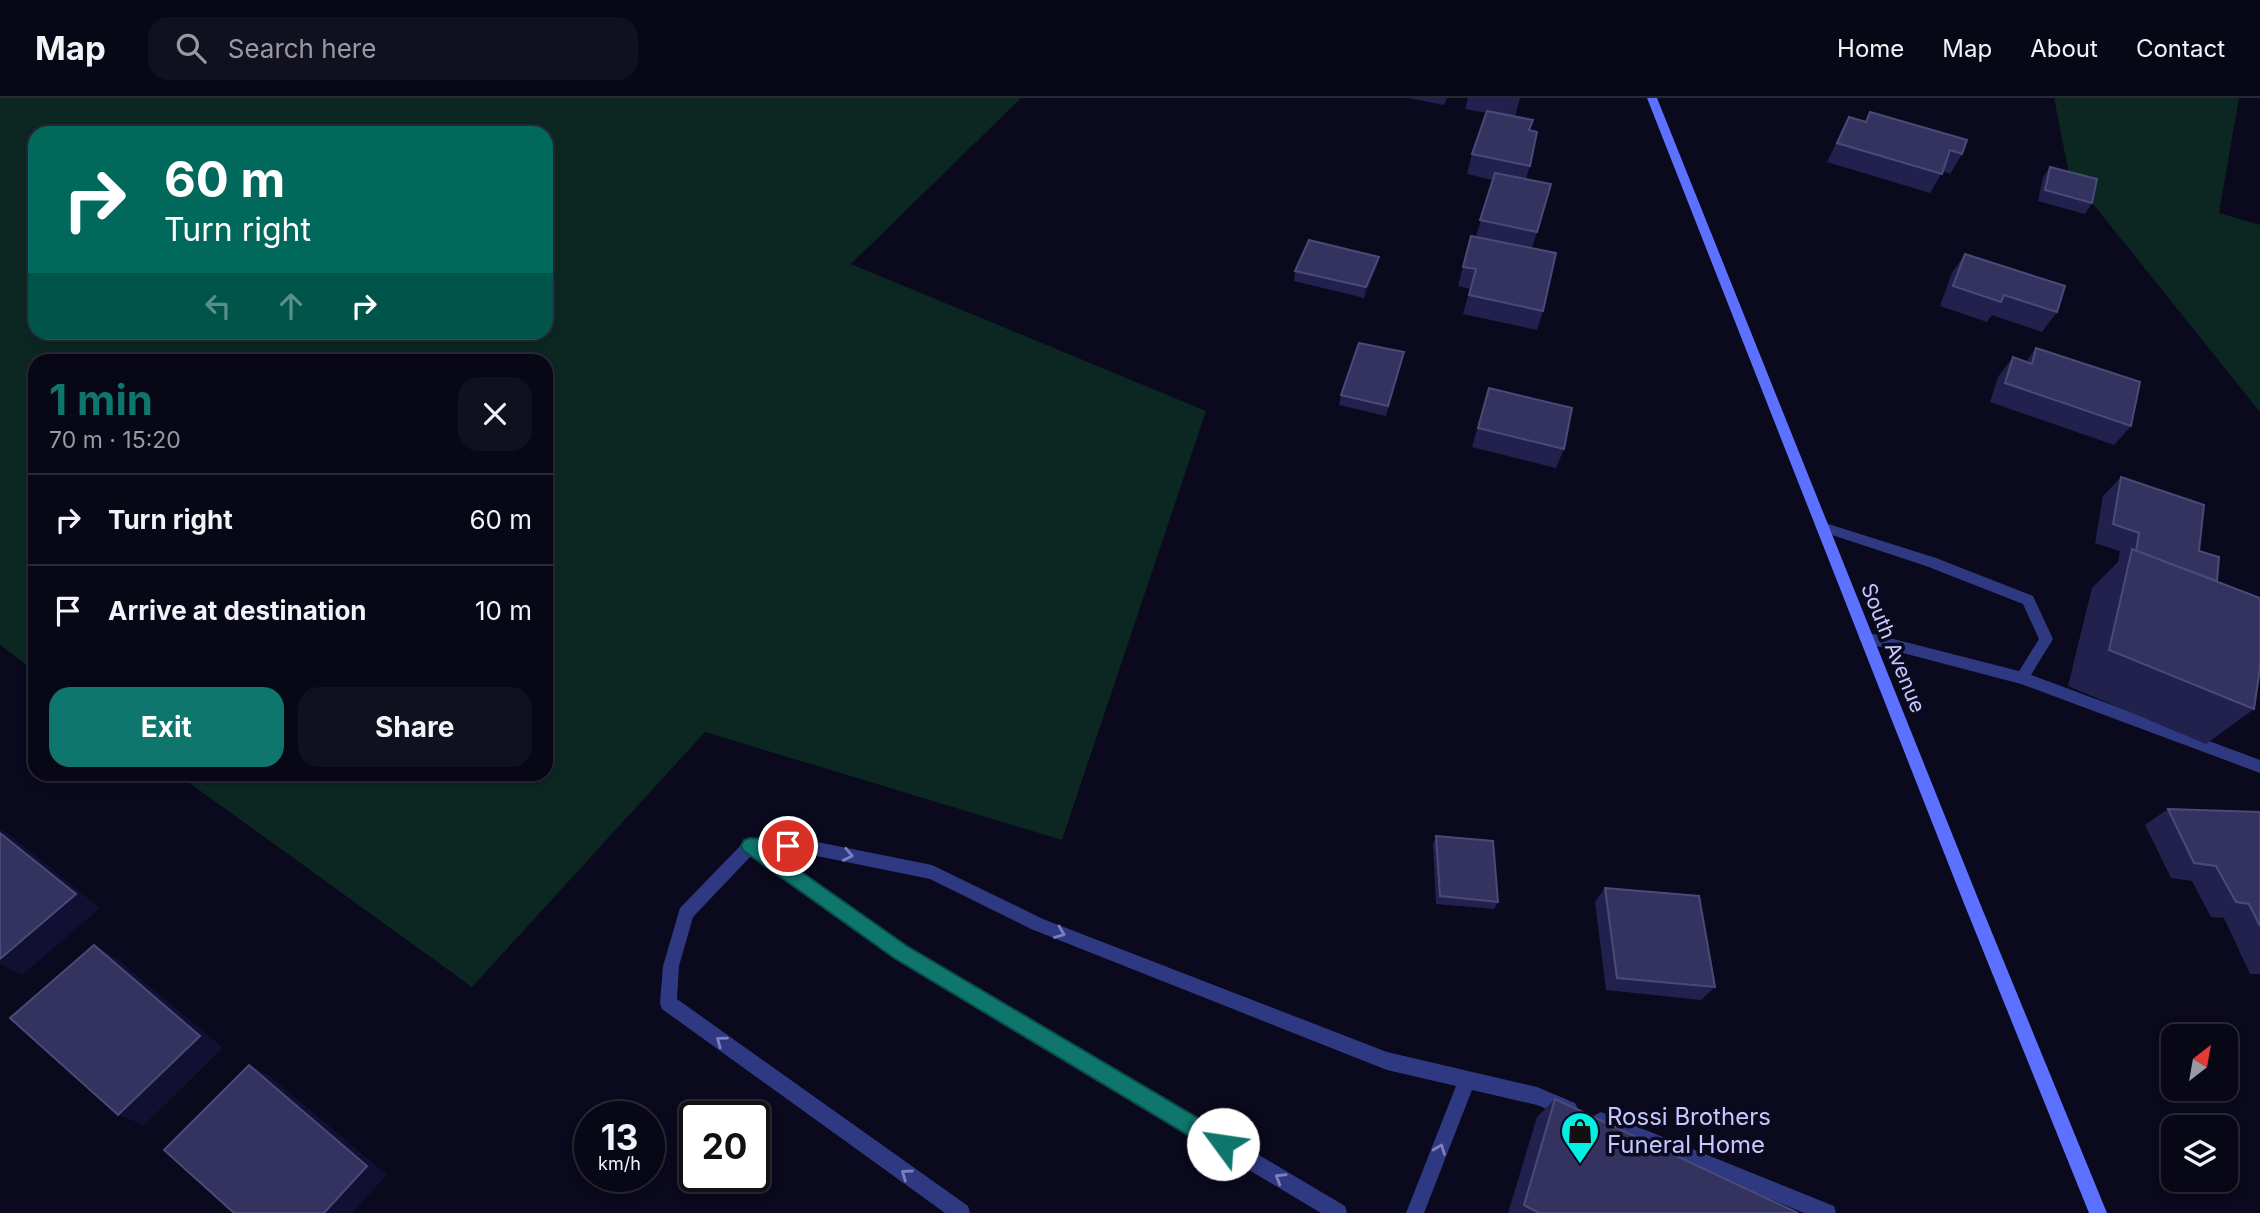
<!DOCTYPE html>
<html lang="en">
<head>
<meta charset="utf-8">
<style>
  :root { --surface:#080716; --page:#11101f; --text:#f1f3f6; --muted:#9899a1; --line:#292835; --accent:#0f766e }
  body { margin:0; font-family:Inter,sans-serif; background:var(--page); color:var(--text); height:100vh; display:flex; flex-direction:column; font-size:26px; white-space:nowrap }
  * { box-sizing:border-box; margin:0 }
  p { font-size:23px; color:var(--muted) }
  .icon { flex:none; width:38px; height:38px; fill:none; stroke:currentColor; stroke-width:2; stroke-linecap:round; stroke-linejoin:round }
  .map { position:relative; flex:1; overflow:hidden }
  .side { position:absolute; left:28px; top:256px; width:525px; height:427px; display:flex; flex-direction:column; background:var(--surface); border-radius:21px; box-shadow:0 4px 10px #0003,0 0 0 2px var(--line) }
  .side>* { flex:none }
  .guide { position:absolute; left:28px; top:28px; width:525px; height:214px; border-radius:21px; box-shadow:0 4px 10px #0003,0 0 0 2px var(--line); background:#00695c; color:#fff; overflow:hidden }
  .needle { width:46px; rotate:31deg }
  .fabs { position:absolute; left:2161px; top:926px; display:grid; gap:14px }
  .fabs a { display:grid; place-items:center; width:77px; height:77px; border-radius:14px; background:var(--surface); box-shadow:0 4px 10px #0003,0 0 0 2px var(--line); font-size:35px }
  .speed { position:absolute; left:574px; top:1003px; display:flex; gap:14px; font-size:35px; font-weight:700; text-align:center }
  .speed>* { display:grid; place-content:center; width:91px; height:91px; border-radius:50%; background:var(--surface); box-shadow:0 4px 10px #0003,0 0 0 2px var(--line); line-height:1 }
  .speed small { font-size:18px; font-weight:400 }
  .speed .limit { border:4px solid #111; border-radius:10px; background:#fff; color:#111 }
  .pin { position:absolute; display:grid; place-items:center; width:60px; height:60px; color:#fff; margin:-30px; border:4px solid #fff; border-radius:50%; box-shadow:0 2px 7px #0007 }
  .me { position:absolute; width:77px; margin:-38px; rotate:301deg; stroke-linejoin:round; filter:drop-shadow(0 0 5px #0008) }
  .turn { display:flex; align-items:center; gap:24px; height:147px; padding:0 21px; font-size:32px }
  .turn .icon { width:91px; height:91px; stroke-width:2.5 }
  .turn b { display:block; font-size:49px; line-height:60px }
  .lanes { display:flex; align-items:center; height:66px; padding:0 21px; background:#0003; justify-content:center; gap:35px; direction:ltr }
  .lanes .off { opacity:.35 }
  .round { display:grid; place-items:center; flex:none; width:74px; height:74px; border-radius:21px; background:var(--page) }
  .head { display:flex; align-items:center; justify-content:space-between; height:119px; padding:0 21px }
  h1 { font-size:42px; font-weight:700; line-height:52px; color:var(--accent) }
  .button { display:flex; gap:14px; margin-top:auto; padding:14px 21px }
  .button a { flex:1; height:80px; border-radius:21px; background:var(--accent); color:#fff; font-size:28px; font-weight:700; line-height:80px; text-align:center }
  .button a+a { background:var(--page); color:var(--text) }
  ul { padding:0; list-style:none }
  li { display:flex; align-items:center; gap:21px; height:91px; padding:0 21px; border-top:2px solid var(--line) }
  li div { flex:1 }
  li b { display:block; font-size:26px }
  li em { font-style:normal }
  header { display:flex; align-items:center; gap:42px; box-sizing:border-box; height:98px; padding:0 35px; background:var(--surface); border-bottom:2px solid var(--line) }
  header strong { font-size:33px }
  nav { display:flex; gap:38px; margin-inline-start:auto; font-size:24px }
  .search { width:490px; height:63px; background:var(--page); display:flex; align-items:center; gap:18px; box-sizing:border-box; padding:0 24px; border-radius:21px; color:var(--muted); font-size:26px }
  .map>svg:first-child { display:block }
  .green { fill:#0c2722; fill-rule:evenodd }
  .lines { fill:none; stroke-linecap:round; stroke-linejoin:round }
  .service { fill:#2f3981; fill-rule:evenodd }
  .secondary { fill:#5c71ff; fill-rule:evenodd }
  .wall { fill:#22214d }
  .shaded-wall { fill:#111032 }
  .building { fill:#343360; stroke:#4a4a79; stroke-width:2 }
  .oneway { stroke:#7a80c0 }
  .route { fill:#0f766e; stroke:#0a4d48; stroke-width:2 }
  .labels { text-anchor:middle; stroke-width:7; stroke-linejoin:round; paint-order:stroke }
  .street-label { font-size:21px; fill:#c5c8ff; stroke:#0a091d }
  .near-poi-label { font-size:24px; fill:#c5c8ff; stroke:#0a091d; text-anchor:start }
</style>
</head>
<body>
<header>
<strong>Map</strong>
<div class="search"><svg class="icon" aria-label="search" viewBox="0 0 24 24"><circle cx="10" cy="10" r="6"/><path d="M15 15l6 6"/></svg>Search here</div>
<nav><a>Home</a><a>Map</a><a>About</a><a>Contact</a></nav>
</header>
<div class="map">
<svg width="2260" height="1115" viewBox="0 0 2260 1115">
  <rect width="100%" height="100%" fill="#0a091d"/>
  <g class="green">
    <path d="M0 0H1021L851 166 1206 313 1062 742 705 634 472 889 177 676H546V262H35V573L0 547ZM35 35H546V234H35Z"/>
    <path d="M2054 0H2239L2219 115 2260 127V314L2069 76Z"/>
  </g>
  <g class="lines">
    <g class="service">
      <path d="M1822 424 1936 460 2033 498 2053 541 2031 577 2260 662V675L2021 586 1861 544 1859 540 1861 536 1866 534 2019 573 2039 541 2023 506 1926 468 1817 432 1816 429Z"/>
      <path d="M750 741 807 742 932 767 1043 821 1387 954 1537 989 1575 1005 1578 1011 1575 1017 1569 1020 1537 1007 1472 992 1424 1115H1406L1456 988 1387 972 1031 831 930 781 807 756 773 755 907 848 1345 1108 1347 1115H1321L895 860 751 758 693 819 679 868 677 901 968 1108 970 1115H945L662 911 660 905 663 868 680 810 745 743Z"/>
      <path d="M1601 1014 1834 1108 1836 1115H1804L1595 1029 1592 1023 1595 1017Z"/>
    </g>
    <path class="secondary" d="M1647 0H1657L1979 803 2107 1115H2089L1963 803Z"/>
  </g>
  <g class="wall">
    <path d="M1408 0H1447L1444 7Z"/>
    <path d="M1468 0H1520L1515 18 1530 33V68L1526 81 1551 86 1532 150 1543 213 1537 232 1463 216 1470 191 1458 188 1471 138H1476L1493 82 1467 76 1472 56 1487 15 1465 11Z"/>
    <path d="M1870 14 1962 56 1950 76 1943 73 1930 95 1827 64 1849 19 1865 24Z"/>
    <path d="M2050 69 2092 105 2085 116 2038 103 2043 79Z"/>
    <path d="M1965 156 2057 214 2042 234 1992 217 1987 224 1940 208 1952 175Z"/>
    <path d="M1377 169 1364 200 1294 183 1295 173Z"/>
    <path d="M2036 250 2131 328 2114 347 1990 304 1998 279 2013 259 2026 264Z"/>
    <path d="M1404 254 1386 318 1339 307 1341 297Z"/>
    <path d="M1489 290 1564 351 1556 370 1472 349Z"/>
    <path d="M2121 379 2199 453 2217 483 2254 611 2206 646 2068 588 2092 490 2118 464 2120 453 2095 445 2103 398Z"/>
    <path d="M2168 711 2260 714V876H2250L2224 820 2211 819 2192 783 2171 780 2145 727Z"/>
    <path d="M1436 738 1498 804 1494 811 1436 806 1433 746Z"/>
    <path d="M1605 790 1715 889 1701 902 1606 892 1595 804Z"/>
    <path d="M1555 1001 1798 1115H1508L1537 1019Z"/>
  </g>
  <g class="shaded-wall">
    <path d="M1379 159 1377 169 1364 200 1366 189Z"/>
    <path d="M0 731 7 735 100 810 22 877 0 866Z"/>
    <path d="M94 847 117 861 223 950 144 1027 118 1017Z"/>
    <path d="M249 967 271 979 387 1077 352 1115H324Z"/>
  </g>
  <g class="building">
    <path d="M1487 13 1533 22 1529 32 1537 34 1530 68 1472 56Z"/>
    <path d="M1870 14 1967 42 1962 56 1950 52 1942 76 1837 45 1849 19 1866 24Z"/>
    <path d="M2050 69 2097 81 2092 105 2045 92Z"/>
    <path d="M1495 75 1551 86 1537 134 1480 122Z"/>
    <path d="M1471 138 1556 155 1543 213 1469 197 1476 171 1463 169Z"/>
    <path d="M1309 142 1379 159 1366 189 1295 173Z"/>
    <path d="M1965 156 2065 188 2057 214 2004 197 2001 204 1953 188Z"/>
    <path d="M1359 245 1404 254 1388 308 1341 297Z"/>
    <path d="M2036 250 2140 284 2131 328 2005 285 2013 259 2032 266Z"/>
    <path d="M1489 290 1572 310 1564 351 1478 330Z"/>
    <path d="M2121 379 2204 407 2199 453 2219 459 2217 483 2136 453 2139 435 2113 426Z"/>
    <path d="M2132 451 2260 500V570L2254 611 2109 552Z"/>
    <path d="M2168 711 2260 714V828L2249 806 2236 804 2216 768 2194 765Z"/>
    <path d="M0 735 76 796 0 861Z"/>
    <path d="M1436 738 1493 743 1498 804 1440 798Z"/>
    <path d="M1605 790 1699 798 1715 889 1617 880Z"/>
    <path d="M94 847 200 938 118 1017 10 920Z"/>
    <path d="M249 967 367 1068 324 1115H234L164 1052Z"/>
    <path d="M1555 1001 1798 1115H1539L1524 1107Z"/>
  </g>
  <defs><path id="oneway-chevron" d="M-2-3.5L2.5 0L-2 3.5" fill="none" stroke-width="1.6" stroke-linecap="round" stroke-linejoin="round" transform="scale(1.75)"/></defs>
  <g class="oneway">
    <use href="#oneway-chevron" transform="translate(848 757) rotate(12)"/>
    <use href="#oneway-chevron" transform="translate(1060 835) rotate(21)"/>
    <use href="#oneway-chevron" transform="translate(721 943) rotate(-144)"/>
    <use href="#oneway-chevron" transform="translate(1440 1051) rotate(-69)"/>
    <use href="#oneway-chevron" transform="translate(906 1076) rotate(-145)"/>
    <use href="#oneway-chevron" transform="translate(1280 1080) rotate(-149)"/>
  </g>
  <path class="route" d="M750 740 794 743 797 748 794 754 776 756 907 848 1230 1039 1233 1046 1230 1054 1223 1056 1216 1054 894 860 744 753 741 748 744 742Z"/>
  <defs>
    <symbol id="shop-pin" viewBox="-11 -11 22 30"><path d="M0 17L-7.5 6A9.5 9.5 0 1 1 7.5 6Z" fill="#00f0e3" stroke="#0a091d"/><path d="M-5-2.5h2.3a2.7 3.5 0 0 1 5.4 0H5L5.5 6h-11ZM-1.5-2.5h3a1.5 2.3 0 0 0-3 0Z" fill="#111"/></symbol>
  </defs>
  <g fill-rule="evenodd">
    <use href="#shop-pin" x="1558" y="1011" width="44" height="60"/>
  </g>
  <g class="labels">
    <g class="street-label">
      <text transform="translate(1893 550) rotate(68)" y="7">South Avenue</text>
    </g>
    <g class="near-poi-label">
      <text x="1607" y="1027">Rossi Brothers<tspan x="1607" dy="28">Funeral Home</tspan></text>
    </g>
  </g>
</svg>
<div class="fabs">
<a><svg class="needle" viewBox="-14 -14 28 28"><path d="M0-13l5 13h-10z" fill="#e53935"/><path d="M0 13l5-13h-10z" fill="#9899a1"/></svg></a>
<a><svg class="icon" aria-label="layers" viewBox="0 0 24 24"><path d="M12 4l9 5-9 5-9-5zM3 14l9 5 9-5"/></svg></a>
</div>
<div class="speed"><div>13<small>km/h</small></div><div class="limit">20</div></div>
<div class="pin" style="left:788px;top:748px;background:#d93025"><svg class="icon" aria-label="arrive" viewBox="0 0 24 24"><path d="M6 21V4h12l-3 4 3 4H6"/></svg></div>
<svg class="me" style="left:1223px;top:1046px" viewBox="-20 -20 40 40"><circle r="19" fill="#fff"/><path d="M0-13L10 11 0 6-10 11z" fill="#0f766e"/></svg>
<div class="guide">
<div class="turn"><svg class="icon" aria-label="right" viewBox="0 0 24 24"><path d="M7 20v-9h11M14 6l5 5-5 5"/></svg><div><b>60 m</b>Turn right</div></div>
<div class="lanes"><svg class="icon off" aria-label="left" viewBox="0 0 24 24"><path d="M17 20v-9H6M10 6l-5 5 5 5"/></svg><svg class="icon off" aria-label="ahead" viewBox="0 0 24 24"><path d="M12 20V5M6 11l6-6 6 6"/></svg><svg class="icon" aria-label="right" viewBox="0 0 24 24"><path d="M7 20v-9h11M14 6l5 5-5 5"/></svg></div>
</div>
<section class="side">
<div class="head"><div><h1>1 min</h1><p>70 m · 15:20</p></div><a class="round"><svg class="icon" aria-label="close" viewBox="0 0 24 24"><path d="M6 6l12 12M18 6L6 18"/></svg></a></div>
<ul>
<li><svg class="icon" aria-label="right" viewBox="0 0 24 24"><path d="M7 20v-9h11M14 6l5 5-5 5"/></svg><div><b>Turn right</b></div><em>60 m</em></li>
<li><svg class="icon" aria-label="arrive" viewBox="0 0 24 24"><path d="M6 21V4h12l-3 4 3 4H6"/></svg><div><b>Arrive at destination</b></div><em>10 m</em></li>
</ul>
<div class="button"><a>Exit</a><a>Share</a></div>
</section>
</div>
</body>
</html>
